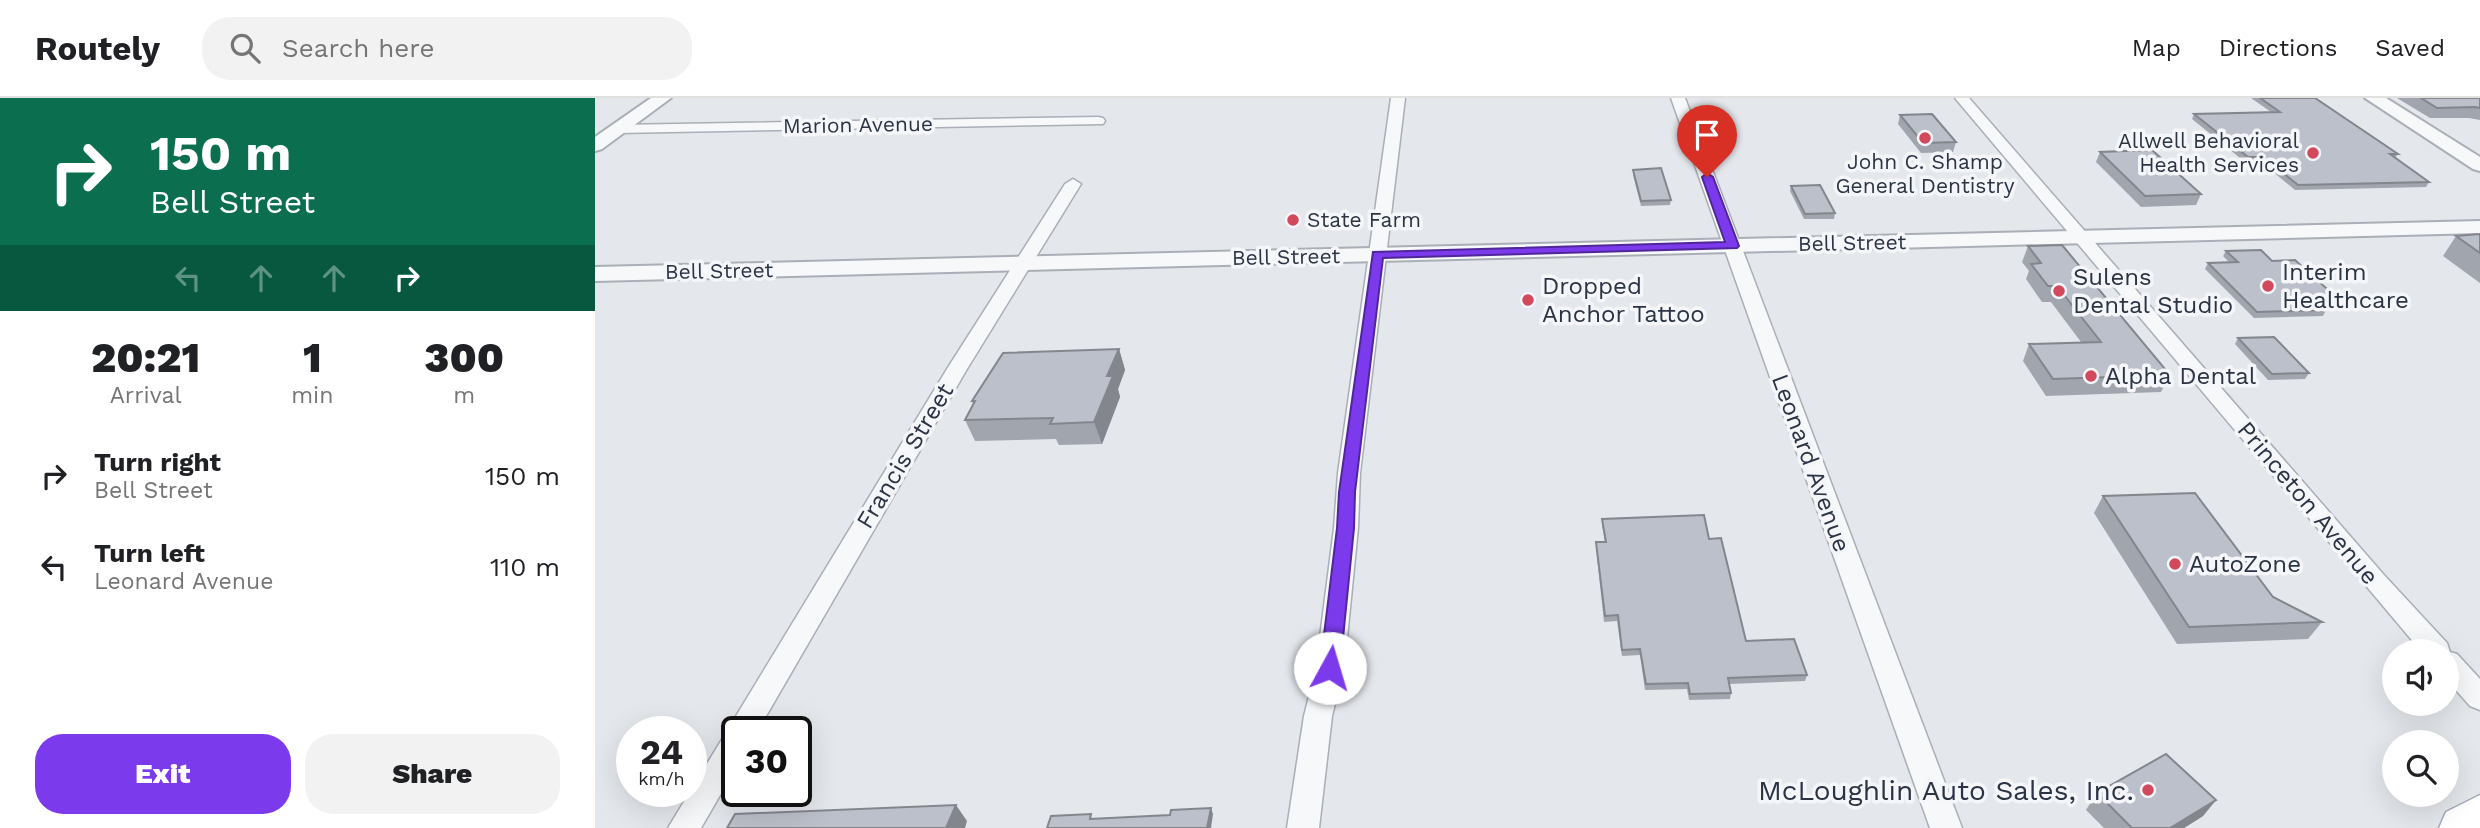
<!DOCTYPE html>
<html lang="en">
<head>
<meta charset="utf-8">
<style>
  :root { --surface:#fff; --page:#f2f2f2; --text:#202124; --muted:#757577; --line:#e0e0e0; --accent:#7c3aed }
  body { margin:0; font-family:"Work Sans",sans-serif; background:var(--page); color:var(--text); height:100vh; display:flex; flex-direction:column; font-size:26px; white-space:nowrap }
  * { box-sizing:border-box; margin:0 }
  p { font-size:23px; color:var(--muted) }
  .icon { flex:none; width:38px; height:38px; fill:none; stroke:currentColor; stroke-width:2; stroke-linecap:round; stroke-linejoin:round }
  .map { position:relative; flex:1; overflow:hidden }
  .side { display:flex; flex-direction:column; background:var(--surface); width:595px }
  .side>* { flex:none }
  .top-card { background:#0b6e4f; color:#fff; overflow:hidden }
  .controls { position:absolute; left:1787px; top:541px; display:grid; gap:14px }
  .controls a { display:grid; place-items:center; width:77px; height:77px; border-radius:50%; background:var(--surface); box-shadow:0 7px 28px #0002; font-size:35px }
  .speed { position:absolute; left:21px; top:618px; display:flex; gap:14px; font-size:35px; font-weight:700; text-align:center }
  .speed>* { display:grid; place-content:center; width:91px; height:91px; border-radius:50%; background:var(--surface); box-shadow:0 7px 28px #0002; line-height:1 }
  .speed small { font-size:18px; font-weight:400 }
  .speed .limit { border:4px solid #111; border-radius:10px; background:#fff; color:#111 }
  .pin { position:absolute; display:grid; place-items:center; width:60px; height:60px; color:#fff; margin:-72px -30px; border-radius:50% 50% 50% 0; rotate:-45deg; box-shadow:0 0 7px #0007 }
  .pin .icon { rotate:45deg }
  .me { position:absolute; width:77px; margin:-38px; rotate:6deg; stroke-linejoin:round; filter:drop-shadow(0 0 5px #0008) }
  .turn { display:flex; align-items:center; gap:24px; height:147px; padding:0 35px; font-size:32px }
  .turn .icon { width:91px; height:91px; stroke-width:2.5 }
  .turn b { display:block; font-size:49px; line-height:60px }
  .lanes { display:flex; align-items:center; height:66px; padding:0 35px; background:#0003; justify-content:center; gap:35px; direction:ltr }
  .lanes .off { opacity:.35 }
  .eta { display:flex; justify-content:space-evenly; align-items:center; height:119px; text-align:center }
  .eta b { font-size:42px; font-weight:800; line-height:49px }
  .button { display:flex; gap:14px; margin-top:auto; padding:14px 35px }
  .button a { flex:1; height:80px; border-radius:28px; background:var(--accent); color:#fff; font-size:28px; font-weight:800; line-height:80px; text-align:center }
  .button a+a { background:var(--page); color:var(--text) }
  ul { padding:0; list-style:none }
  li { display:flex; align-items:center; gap:21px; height:91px; padding:0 35px }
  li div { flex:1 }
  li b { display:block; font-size:26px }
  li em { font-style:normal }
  header { display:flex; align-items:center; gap:42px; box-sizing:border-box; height:98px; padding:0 35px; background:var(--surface); border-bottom:2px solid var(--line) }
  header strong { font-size:33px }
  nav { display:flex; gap:38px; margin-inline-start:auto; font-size:24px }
  .search { width:490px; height:63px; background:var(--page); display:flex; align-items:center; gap:18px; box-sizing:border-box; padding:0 24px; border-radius:28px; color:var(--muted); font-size:26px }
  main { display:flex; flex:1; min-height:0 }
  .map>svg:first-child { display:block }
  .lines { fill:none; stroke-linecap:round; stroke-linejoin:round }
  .minor-casing { stroke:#a9aeb7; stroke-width:3 }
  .tertiary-casing { stroke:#a9aeb7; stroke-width:4 }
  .primary-casing { stroke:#a3abb8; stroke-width:3 }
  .minor { fill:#f7f8fa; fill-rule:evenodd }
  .tertiary { fill:#f7f8fa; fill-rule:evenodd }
  .primary { fill:#fff; fill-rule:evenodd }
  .wall { fill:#a1a5ae }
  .shaded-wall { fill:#83868d }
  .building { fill:#bbc0ca; stroke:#83868d; stroke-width:2 }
  .route { fill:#7c3aed; stroke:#51269a; stroke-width:2 }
  .poi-dot { fill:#d1495b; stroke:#f4f6f9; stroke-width:2.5 }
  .labels { text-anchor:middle; stroke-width:7; stroke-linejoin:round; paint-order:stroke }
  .far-street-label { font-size:21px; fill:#2b3445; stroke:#f4f6f9 }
  .far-poi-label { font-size:21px; fill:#2b3445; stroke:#f4f6f9; text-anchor:end }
  .poi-label { font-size:24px; fill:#2b3445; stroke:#f4f6f9; text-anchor:start }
  .street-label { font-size:24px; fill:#2b3445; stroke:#f4f6f9 }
  .near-poi-label { font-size:28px; fill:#2b3445; stroke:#f4f6f9; text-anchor:end }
</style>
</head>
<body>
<header>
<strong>Routely</strong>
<div class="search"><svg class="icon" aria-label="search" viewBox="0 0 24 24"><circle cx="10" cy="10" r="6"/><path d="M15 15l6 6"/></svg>Search here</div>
<nav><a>Map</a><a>Directions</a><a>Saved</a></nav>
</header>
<main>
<section class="side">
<div class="top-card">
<div class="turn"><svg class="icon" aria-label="right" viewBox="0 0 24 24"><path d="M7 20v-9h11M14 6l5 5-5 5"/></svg><div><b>150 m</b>Bell Street</div></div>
<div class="lanes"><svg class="icon off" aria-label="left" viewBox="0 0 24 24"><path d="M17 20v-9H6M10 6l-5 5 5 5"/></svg><svg class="icon off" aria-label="ahead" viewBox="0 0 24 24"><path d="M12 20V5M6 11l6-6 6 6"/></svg><svg class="icon off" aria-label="ahead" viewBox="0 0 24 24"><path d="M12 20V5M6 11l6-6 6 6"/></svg><svg class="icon" aria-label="right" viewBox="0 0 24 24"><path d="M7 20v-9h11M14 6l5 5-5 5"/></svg></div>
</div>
<div class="eta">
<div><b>20:21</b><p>Arrival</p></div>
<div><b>1</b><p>min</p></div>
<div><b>300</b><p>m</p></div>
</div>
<ul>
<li><svg class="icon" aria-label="right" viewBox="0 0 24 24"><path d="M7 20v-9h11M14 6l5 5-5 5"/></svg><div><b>Turn right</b><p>Bell Street</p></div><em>150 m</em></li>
<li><svg class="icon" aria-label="left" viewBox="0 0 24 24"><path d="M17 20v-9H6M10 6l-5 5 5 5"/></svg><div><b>Turn left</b><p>Leonard Avenue</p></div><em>110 m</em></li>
</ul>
<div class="button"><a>Exit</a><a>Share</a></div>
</section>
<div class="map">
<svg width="1885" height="730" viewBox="0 0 1885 730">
  <rect width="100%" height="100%" fill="#e4e7ec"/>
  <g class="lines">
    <defs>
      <g id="minor">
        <path d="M796 0H810L765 375 763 430 749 570 737 618 724 730H692L709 618 721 570 739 430 743 375Z"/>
        <path d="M1076 0H1090L1367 730H1335Z"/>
        <path d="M1360 0H1374L1789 477 1852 545 1855 554 1862 556 1885 581V612L1875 608 1852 582V553H1826Z"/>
        <path d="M503 19 508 20 510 23 508 26 23 35 16 31 23 27Z"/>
        <path d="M478 81 486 86 372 271 162 634H142V668L106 730H73L352 271 470 86Z"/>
      </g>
      <g id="tertiary">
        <path d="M56 0H76L7 51 0 53V39Z"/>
        <path d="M1770 0H1791L1885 59V73L1878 71Z"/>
        <path d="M1885 123V135L0 183V169Z"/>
      </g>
      <path id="primary" d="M1885 697V730H1844L1851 714Z"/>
    </defs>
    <use href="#minor" class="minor-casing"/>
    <use href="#tertiary" class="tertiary-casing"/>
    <use href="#primary" class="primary-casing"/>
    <use href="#minor" class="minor"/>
    <use href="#tertiary" class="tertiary"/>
    <use href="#primary" class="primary"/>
  </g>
  <g class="wall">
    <path d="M1656 0H1720L1803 56 1800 60 1834 84 1831 89 1700 92 1666 64H1650L1597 21 1599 16 1676 14Z"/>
    <path d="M1802 0H1885V22L1874 20H1835Z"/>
    <path d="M1305 17 1361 44 1358 54 1326 55 1303 26Z"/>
    <path d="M1505 54 1606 96 1601 107 1546 109 1501 64Z"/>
    <path d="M1038 72 1076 102 1075 107 1046 108 1038 77Z"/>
    <path d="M1196 88 1240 115 1239 121H1209L1195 93Z"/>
    <path d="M1885 136V185L1848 158 1861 138Z"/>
    <path d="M1433 148 1575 277 1566 294 1451 298 1428 263 1434 246 1486 244 1456 204H1447L1431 181 1434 173 1427 164Z"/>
    <path d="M1631 153 1677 163 1741 199 1737 205H1724L1731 212 1728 218 1659 220 1610 171 1613 165 1634 164 1628 158Z"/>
    <path d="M1643 240 1714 275 1710 281 1673 282 1640 246Z"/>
    <path d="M524 251 530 272 523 291 525 299 507 346 464 347 461 341 380 343 370 322 378 307 377 303Z"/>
    <path d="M1508 398 1678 499 1727 524 1713 541 1582 546 1499 415Z"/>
    <path d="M1007 421 1114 441 1151 543 1212 577 1210 583 1134 586 1136 595 1135 601 1094 602 1092 591 1050 592 1045 557 1027 558 1022 523 1009 524 1001 450V444H1010L1007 427Z"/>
    <path d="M1502 695 1621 702 1608 718 1589 730H1509L1491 712Z"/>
  </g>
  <g class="shaded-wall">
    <path d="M524 251 530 272 523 291 525 299 507 346 499 324 512 278Z"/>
    <path d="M1621 702 1608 718 1589 730H1575Z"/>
    <path d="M361 707 372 723 370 730H351Z"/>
    <path d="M616 710 618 716 616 730H612Z"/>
  </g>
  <g class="building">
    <path d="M1665 0H1720L1803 56H1795L1834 84 1703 87 1668 59H1653L1599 16 1685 14Z"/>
    <path d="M1826 0H1885V10L1880 9 1842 10Z"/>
    <path d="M1337 16 1361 44 1328 45 1305 17Z"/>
    <path d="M1557 52 1606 96 1550 98 1505 54Z"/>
    <path d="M1066 70 1076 102 1046 103 1038 72Z"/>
    <path d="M1225 87 1240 115 1210 116 1196 88Z"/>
    <path d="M1885 136V155L1861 138Z"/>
    <path d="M1467 147 1575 277 1458 281 1434 246 1506 244 1462 188H1453L1436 166 1446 165 1433 148Z"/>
    <path d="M1666 152 1677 163 1700 162 1741 199 1718 200 1731 212 1662 214 1613 165 1643 164 1631 153Z"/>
    <path d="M1679 239 1714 275 1677 276 1643 240Z"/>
    <path d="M524 251 512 278H518L499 324 455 326 458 320 370 322 380 303H377L408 255Z"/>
    <path d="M1600 395 1678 499 1727 524 1594 529 1508 398Z"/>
    <path d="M1109 417 1114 441 1126 440 1151 543 1199 541 1212 577 1133 580 1136 595 1095 596 1093 585 1051 586 1045 551 1027 552 1023 517 1010 518 1001 444H1011L1007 421Z"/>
    <path d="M1571 656 1621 702 1575 730H1537L1502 695Z"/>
    <path d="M361 707 351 730H132L140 716Z"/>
    <path d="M616 710 612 730H452L456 718 496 716 495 721 575 717 576 712Z"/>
  </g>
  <path class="route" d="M1112 75 1118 79 1144 148 1142 150 788 160 760 394 759 430 745 570 742 576 735 578 728 576 725 570 742 430 744 394 778 154 1130 144 1107 79Z"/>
  <g class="poi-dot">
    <circle cx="1330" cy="40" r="7"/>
    <circle cx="1718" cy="55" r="7"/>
    <circle cx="698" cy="122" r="7"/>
    <circle cx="1673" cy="188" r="7"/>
    <circle cx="1464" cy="193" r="7"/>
    <circle cx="933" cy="202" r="7"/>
    <circle cx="1496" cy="278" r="7"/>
    <circle cx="1580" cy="466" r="7"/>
    <circle cx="1553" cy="692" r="7"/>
  </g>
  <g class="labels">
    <g class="far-street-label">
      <text transform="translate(263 27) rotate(-1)" y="7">Marion Avenue</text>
      <text transform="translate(1257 145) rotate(-1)" y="7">Bell Street</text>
      <text transform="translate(691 159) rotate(-1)" y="7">Bell Street</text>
      <text transform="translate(124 173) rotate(-1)" y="7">Bell Street</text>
    </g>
    <g class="far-poi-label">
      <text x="1704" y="50">Allwell Behavioral<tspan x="1704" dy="24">Health Services</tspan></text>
      <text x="1330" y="71" text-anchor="middle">John C. Shamp<tspan x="1330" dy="24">General Dentistry</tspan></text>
      <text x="712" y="129" text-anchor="start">State Farm</text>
    </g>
    <g class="poi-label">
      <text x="1687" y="182">Interim<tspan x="1687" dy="28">Healthcare</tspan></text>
      <text x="1478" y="187">Sulens<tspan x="1478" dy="28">Dental Studio</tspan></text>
      <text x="947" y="196">Dropped<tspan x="947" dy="28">Anchor Tattoo</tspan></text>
      <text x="1510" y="286">Alpha Dental</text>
      <text x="1594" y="474">AutoZone</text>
    </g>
    <g class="street-label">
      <text transform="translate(310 358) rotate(-59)" y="8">Francis Street</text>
      <text transform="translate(1216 365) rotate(70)" y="8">Leonard Avenue</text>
      <text transform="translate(1713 405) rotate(50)" y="8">Princeton Avenue</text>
    </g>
    <g class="near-poi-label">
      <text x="1539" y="702">McLoughlin Auto Sales, Inc.</text>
    </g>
  </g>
</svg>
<div class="controls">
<a><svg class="icon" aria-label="sound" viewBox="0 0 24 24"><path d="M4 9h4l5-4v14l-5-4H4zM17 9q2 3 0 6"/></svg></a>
<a><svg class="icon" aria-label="search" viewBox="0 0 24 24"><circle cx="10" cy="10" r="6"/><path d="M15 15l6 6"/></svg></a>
</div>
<div class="speed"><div>24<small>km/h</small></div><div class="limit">30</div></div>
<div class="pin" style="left:1112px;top:79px;background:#d93025"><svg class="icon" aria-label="arrive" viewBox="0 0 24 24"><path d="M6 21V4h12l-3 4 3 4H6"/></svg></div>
<svg class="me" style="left:735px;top:570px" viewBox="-20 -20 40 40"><circle r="19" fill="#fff"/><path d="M0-13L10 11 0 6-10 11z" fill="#7c3aed"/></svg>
</div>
</main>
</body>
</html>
